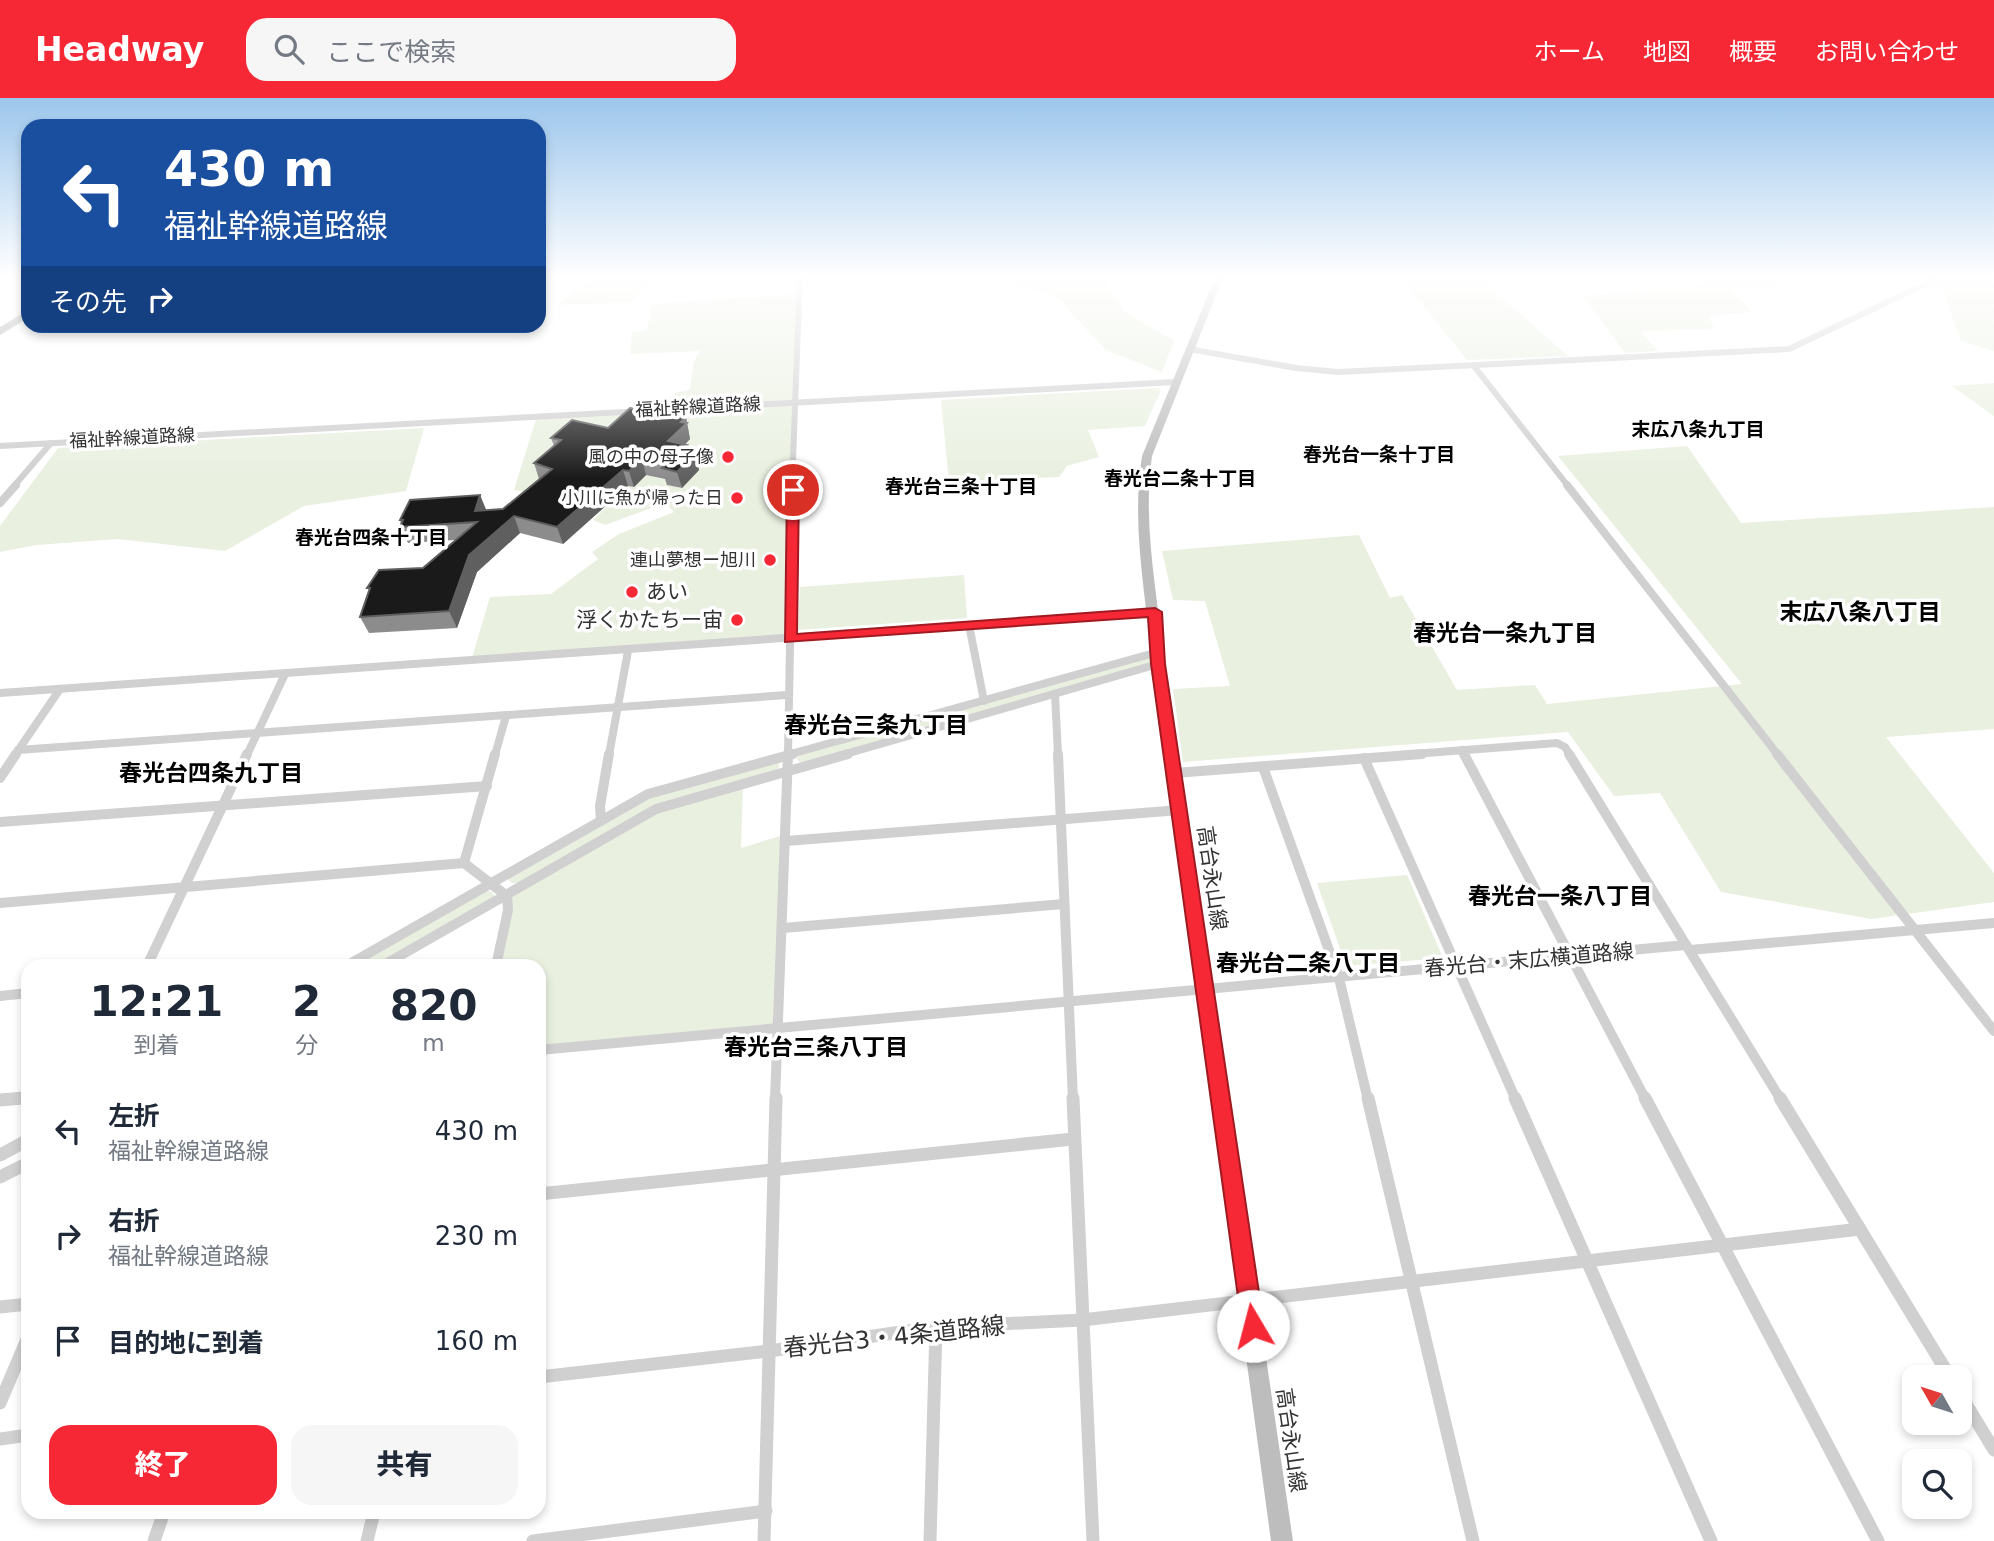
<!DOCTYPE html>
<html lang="ja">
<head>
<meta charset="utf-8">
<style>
  :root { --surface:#fff; --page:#f6f6f7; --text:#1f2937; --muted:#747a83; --accent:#f62835 }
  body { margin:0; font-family:"DejaVu Sans","Noto Sans JP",sans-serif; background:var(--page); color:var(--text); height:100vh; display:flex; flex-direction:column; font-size:26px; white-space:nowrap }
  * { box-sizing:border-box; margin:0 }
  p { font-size:23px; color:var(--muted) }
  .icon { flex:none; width:38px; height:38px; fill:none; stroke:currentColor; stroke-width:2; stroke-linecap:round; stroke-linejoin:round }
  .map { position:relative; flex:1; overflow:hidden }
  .details { position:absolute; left:21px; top:861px; width:525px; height:560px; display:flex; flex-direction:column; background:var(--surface); border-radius:21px; box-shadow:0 4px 10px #0003 }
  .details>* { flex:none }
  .guide { position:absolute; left:21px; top:21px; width:525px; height:214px; border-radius:21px; box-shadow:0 4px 10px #0003; background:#1a4fa0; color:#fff; overflow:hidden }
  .needle { width:46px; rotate:309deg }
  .fabs { position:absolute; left:1902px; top:1267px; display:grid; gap:14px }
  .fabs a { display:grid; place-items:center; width:70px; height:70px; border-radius:14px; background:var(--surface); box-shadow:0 4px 10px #0003; font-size:35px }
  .pin { position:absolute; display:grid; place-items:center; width:60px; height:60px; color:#fff; margin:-30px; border:4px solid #fff; border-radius:50%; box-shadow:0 2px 7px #0007 }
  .me { position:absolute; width:77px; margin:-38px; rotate:352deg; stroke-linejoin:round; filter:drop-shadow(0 0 5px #0008) }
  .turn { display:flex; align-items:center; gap:24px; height:147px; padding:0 28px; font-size:32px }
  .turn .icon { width:91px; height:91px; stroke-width:2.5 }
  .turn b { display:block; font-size:49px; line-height:60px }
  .then { display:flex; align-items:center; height:66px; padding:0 28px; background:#0003; gap:14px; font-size:26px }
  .eta { display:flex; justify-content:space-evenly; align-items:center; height:119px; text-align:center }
  .eta b { font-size:42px; font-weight:800; line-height:49px }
  .primary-button { display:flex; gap:14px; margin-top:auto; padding:14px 28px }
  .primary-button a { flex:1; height:80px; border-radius:21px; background:var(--accent); color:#fff; font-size:28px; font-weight:800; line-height:80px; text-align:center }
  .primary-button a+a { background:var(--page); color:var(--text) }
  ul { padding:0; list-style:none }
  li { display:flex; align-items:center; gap:21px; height:105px; padding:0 28px }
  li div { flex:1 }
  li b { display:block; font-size:26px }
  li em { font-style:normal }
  header { display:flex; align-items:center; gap:42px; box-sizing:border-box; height:98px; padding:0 35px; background:var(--accent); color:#fff }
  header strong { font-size:33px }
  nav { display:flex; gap:38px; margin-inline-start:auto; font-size:24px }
  .search { width:490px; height:63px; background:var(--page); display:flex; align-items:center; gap:18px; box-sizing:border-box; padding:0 24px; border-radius:21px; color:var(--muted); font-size:26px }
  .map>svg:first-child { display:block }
  .green { fill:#e9f0e0 }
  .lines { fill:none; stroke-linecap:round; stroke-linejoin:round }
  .street-far3 { stroke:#d0d0d0; stroke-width:6 }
  .street-far2 { stroke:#d0d0d0; stroke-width:8 }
  .street-far1 { stroke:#d0d0d0; stroke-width:10 }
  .street { stroke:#d0d0d0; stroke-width:13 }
  .secondary { fill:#bdbdbd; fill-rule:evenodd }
  .highway { fill:#9a9a9a; fill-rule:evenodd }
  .wall { fill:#8c8c8c }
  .shaded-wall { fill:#5f5f5f }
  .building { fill:#1a1a1a; stroke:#5f5f5f; stroke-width:2 }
  .route { fill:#f62835; stroke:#a01a22; stroke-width:2 }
  .poi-dot { fill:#f62835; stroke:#fff; stroke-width:2.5 }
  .labels { text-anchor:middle; stroke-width:7; stroke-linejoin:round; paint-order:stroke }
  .far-street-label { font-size:18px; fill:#333; stroke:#fff }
  .far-poi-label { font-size:18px; fill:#333; stroke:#fff; text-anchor:end }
  .far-neighbourhood-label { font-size:19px; font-weight:bold; fill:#000; stroke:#fff }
  .poi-label { font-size:21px; fill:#333; stroke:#fff; text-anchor:start }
  .street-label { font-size:21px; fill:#333; stroke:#fff }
  .neighbourhood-label { font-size:23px; font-weight:bold; fill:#000; stroke:#fff }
  .near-street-label { font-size:24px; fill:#333; stroke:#fff }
</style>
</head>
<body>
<header>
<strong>Headway</strong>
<div class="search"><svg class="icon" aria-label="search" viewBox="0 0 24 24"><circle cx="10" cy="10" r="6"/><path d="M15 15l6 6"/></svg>ここで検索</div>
<nav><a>ホーム</a><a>地図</a><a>概要</a><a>お問い合わせ</a></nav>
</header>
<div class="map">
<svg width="1994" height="1443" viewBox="0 0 1994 1443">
  <rect width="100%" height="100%" fill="#fff"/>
  <g class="green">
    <path d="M599 177H661L629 205 556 207Z"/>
    <path d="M905 177H1102L1125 214 1174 243 1162 274 1106 252 1057 199 988 179 939 182Z"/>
    <path d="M1399 177H1476L1568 258 1467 262Z"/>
    <path d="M1702 177H1994V253L1961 243 1944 195 1915 178 1730 191 1752 214 1709 218 1714 231 1640 233 1658 253 1625 255 1583 198 1712 186Z"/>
    <path d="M799 196 790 541 471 563 490 499 551 496 598 461 592 454 619 436 674 414 665 405 605 427 593 422 628 388 634 389 637 386 633 385 643 376 671 383 668 387 682 390 699 372 685 369 690 363 655 355 661 350 672 353 677 347 683 348 690 342 685 340 689 335 634 327 619 340 657 349 642 363 621 358 615 361 627 349 577 338 557 356 604 367 595 375 588 373 582 379 570 378 578 370 559 365 540 381 551 384 536 396 514 392 537 318 671 311 675 295 690 292 694 263 700 253 630 256 632 234 647 232 652 206Z"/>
    <path d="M1994 285V318L1952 288Z"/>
    <path d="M1158 290 1161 292 1145 328 1088 332 1099 359 1067 368 1059 379 949 384 941 302Z"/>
    <path d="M424 330 406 393 304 408 225 453 118 441 37 447 0 454V428L58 350Z"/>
    <path d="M1687 348 1741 425 1994 409V631L1886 639 1994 775V804L1871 821 1721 794 1660 695 1614 698 1568 634 1183 664 1173 591 1230 588 1205 503 1173 502 1162 453 1359 437 1390 500 1402 497 1457 592 1535 587 1547 606 1742 586 1558 358Z"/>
    <path d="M964 477 967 520 798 532 800 489Z"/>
    <path d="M1150 557 1151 565 804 664H799L797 660 801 655Z"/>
    <path d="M780 663 778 672 655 708 517 785H512L508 781 650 699Z"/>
    <path d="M743 686 741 750 787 736 778 931 539 952V868H496L507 798 656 711Z"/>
    <path d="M1407 777 1443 860 1346 868 1317 785Z"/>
    <path d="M487 793 492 794 495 799 493 802 375 868H353Z"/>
  </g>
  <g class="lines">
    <g class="street-far3">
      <path d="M1189 251 1296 270 1338 274 1789 251 1932 183 1935 177"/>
      <path d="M1474 268 1568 388"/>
      <path d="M0 348 1175 284"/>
      <path d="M14 388 51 345"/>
      <path d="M792 388 800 177"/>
    </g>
    <g class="street-far2">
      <path d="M1567 387 1778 657"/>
      <path d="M0 405 16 387"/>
      <path d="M969 527 984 603"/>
      <path d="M0 595 1155 514"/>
      <path d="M1055 596 1058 657"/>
      <path d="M18 652 787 597"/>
      <path d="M1462 652 1465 657"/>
      <path d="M15 657 60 591"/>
      <path d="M247 657 285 576"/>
      <path d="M495 657 506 618"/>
      <path d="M609 657 628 553"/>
      <path d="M787 657 1158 554"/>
      <path d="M788 657 793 387"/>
      <path d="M842 657 1158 566"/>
      <path d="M1400 657 1557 645 1565 649 1570 657"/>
    </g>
    <g class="street-far1">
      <path d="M1058 656 1073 1002"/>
      <path d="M1464 656 1646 1002"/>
      <path d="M1569 656 1781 1002"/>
      <path d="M1777 656 1994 933"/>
      <path d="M1364 660 1516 1002"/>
      <path d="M1263 669 1339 880 1368 1002"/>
      <path d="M1175 675 1422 656"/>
      <path d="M0 680 16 656"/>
      <path d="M601 723 600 708 609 656"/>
      <path d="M0 724 487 688"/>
      <path d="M786 743 1180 712"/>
      <path d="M464 765 495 656"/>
      <path d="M0 805 464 765 507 798 508 812 496 868"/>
      <path d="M783 830 1064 806"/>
      <path d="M1690 852 1994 825"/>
      <path d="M147 868 247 656"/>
      <path d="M346 868 648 696 793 656"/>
      <path d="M382 868 656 711 848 656"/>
      <path d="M0 898 28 895"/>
      <path d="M539 952 1686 847"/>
      <path d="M0 1002 28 1000"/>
      <path d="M775 1002 788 656"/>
    </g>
    <g class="street">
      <path d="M1073 1000 1093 1443"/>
      <path d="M1368 1000 1473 1443"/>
      <path d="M1515 1000 1711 1443"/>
      <path d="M1645 1000 1878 1443"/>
      <path d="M1780 1000 1950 1279"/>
      <path d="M0 1002 23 1000"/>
      <path d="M0 1057 28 1042"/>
      <path d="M0 1079 28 1065"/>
      <path d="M539 1096 1073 1041"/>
      <path d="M0 1209 28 1206"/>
      <path d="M539 1279 769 1253 936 1229 1082 1222 1860 1131"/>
      <path d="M1960 1296 1994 1352"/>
      <path d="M0 1305 28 1239"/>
      <path d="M0 1341 28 1337"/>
      <path d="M154 1443 164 1414"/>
      <path d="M367 1443 374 1414"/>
      <path d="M533 1443 766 1413"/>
      <path d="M764 1443 776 1000"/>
      <path d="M930 1443 936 1229"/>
    </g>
    <path class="secondary" d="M1216 177H1224L1152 358C1142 428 1158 496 1164 566L1293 1443H1271L1152 566C1146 496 1131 428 1142 358Z"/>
    <path class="highway" d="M28 212V220L0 237V229Z"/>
  </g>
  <path class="wall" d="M686 319 690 341 685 347 689 354 695 355 699 372 682 390 667 387 665 381 646 377 634 389 628 388 563 446 520 435 477 474 457 530 369 535 360 519 369 492 367 490 423 470 455 442 408 445 400 429 401 426 400 422 480 397 486 412 503 411 539 381 534 365 554 348 551 340 608 330Z"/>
  <g class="shaded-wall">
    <path d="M686 319 690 341 672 359 668 343 681 324Z"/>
    <path d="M687 347 690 361 695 355 699 372 682 390 677 374 681 352Z"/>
    <path d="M642 361 646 377 634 389 629 373Z"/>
    <path d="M623 372 628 388 563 446 557 429Z"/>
    <path d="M480 397 487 414 475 413Z"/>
    <path d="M514 418 520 435 477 474 457 530 449 513 469 457Z"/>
  </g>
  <path class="building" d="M630 310 686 319 681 324 687 325 668 343 687 347 681 352 695 355 677 374 662 370 667 366 642 361 629 373 623 372 557 429 514 418 469 457 449 513 360 519 370 490H367L379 472 423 470 477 424 400 429 403 422H400L410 402 480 397 475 413 503 411 552 371 534 365 561 342 551 340 572 322 608 330Z"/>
  <linearGradient id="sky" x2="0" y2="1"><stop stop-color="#9cc6ec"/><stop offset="0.47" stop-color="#fff"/><stop offset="1" stop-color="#fff" stop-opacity="0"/></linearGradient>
  <rect width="1994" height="380" fill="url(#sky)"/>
  <path class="route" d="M793 388 799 392 797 536 1155 510 1162 514 1165 566 1264 1228 1261 1235 1253 1239 1245 1235 1242 1228 1151 566 1148 519 785 544 787 392Z"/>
  <g class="poi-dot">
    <circle cx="728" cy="359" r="7"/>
    <circle cx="737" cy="400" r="7"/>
    <circle cx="770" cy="462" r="7"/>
    <circle cx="632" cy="494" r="7"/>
    <circle cx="737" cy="522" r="7"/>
  </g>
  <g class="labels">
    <g class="far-street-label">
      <text transform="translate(698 309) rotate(-3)" y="6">福祉幹線道路線</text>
      <text transform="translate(132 340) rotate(-3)" y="6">福祉幹線道路線</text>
    </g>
    <g class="far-poi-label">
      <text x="714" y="365">風の中の母子像</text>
      <text x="723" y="406">小川に魚が帰った日</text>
      <text x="756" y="468">連山夢想ー旭川</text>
    </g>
    <g class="far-neighbourhood-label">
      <text x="1698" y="338">末広八条九丁目</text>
      <text x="1379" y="363">春光台一条十丁目</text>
      <text x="1180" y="387">春光台二条十丁目</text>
      <text x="961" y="395">春光台三条十丁目</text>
      <text x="371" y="446">春光台四条十丁目</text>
    </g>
    <g class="poi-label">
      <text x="646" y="501">あい</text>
      <text x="723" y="529" text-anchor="end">浮くかたちー宙</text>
    </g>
    <g class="street-label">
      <text transform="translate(1212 780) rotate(82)" y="7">高台永山線</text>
      <text transform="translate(1529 862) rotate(-5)" y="7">春光台・末広横道路線</text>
      <text transform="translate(1291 1342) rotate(82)" y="7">高台永山線</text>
    </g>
    <g class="neighbourhood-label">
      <text x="1860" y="522">末広八条八丁目</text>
      <text x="1505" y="543">春光台一条九丁目</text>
      <text x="876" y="635">春光台三条九丁目</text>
      <text x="211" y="683">春光台四条九丁目</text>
      <text x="1560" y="806">春光台一条八丁目</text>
      <text x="1308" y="873">春光台二条八丁目</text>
      <text x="816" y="957">春光台三条八丁目</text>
    </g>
    <g class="near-street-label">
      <text transform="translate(894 1239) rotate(-6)" y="8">春光台3・4条道路線</text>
    </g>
  </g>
</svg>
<div class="fabs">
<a><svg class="needle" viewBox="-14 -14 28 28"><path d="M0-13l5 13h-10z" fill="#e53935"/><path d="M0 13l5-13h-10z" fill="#747a83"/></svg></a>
<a><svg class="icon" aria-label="search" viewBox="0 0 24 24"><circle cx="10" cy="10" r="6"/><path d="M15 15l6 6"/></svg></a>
</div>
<div class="pin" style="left:793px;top:392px;background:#d93025"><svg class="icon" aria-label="arrive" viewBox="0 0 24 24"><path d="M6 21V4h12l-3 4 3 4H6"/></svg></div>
<svg class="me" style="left:1253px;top:1228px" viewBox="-20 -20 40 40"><circle r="19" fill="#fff"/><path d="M0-13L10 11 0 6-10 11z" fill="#f62835"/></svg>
<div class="guide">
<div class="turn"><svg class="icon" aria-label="left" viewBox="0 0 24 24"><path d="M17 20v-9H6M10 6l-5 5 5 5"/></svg><div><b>430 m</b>福祉幹線道路線</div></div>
<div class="then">その先<svg class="icon" aria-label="right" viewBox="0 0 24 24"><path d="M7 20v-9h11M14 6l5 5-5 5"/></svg></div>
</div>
<section class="details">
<div class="eta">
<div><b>12:21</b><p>到着</p></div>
<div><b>2</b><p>分</p></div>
<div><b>820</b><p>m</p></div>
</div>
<ul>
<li><svg class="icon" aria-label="left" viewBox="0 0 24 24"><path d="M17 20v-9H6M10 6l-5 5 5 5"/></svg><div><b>左折</b><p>福祉幹線道路線</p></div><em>430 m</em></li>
<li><svg class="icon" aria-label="right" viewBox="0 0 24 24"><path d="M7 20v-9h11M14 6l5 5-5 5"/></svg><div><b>右折</b><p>福祉幹線道路線</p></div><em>230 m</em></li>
<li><svg class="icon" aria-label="arrive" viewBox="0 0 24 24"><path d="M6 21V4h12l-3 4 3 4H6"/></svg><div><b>目的地に到着</b></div><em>160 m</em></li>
</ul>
<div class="primary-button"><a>終了</a><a>共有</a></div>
</section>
</div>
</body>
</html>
